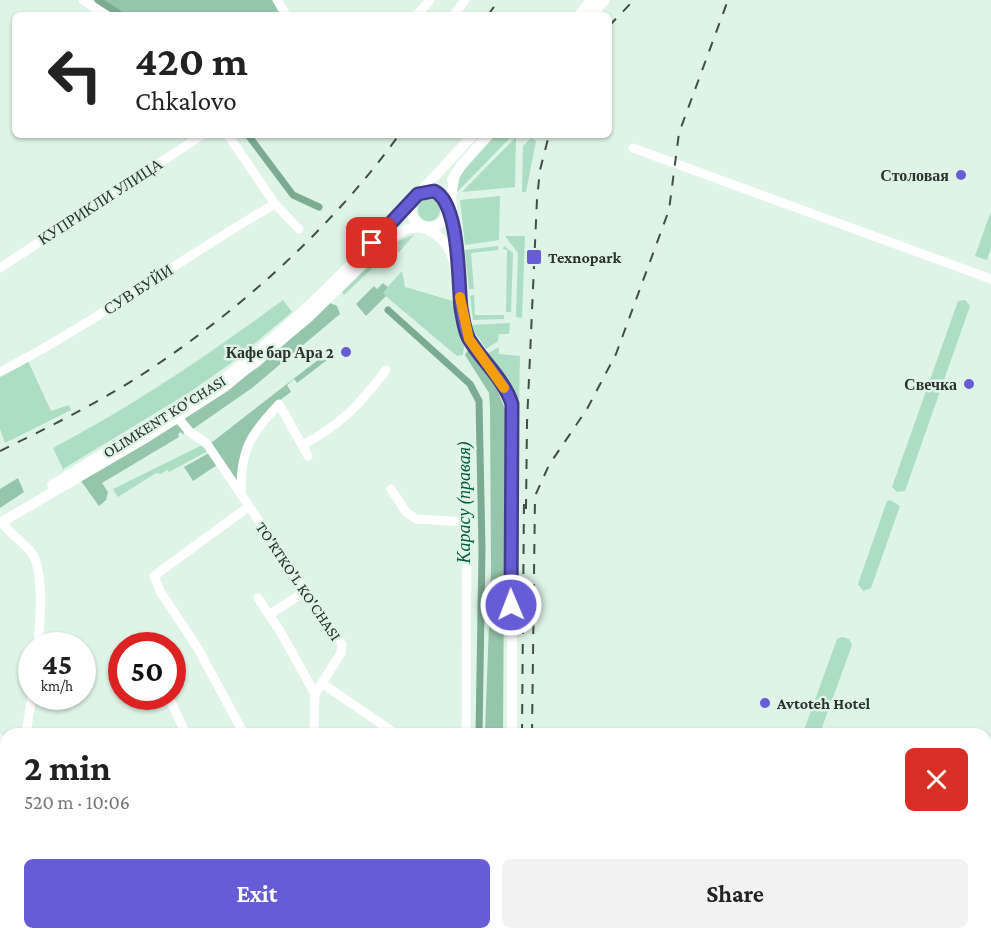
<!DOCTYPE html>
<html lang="en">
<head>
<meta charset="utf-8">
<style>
  :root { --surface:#fff; --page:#f2f2f2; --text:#222; --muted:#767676; --accent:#665dd6 }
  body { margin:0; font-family:"Crimson Pro",serif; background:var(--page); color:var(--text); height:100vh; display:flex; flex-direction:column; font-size:22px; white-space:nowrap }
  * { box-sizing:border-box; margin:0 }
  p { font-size:20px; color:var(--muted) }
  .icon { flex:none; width:33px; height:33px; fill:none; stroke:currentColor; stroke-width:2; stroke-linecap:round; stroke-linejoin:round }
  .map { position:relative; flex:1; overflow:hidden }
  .drawer { position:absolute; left:0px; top:728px; width:992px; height:212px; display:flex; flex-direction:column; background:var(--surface); border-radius:18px 18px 0 0; box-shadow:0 2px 4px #0004 }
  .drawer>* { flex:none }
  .hud { position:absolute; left:12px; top:12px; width:600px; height:126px; border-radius:9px; box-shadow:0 2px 4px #0004; background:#fff; color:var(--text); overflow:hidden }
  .speed { position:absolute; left:18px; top:632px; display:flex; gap:12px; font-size:30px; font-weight:700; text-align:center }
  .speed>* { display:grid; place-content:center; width:78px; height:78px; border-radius:50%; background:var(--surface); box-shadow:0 2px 4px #0004; line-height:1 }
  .speed small { font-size:15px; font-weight:400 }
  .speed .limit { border:9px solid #d22; background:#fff; color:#111 }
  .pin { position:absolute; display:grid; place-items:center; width:51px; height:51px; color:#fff; margin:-26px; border-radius:12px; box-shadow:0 3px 9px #0006 }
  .me { position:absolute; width:66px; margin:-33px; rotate:359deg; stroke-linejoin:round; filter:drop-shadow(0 0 4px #0008) }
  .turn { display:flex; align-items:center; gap:21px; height:126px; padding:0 24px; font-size:27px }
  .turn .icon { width:78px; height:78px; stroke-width:2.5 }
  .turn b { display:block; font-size:42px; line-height:51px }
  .round { display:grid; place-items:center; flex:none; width:63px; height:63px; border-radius:9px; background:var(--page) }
  .overview { display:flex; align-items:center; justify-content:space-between; height:102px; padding:0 24px }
  h1 { font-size:36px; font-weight:700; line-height:45px }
  .primary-button { display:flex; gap:12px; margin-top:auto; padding:12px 24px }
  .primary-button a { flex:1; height:69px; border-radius:9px; background:var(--accent); color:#fff; font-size:24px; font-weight:700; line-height:69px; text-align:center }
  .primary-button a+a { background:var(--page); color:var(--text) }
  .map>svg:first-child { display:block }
  .green { fill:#adddc2 }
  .forest { fill:#95c5aa }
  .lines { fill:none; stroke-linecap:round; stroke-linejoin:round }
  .canal { stroke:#7cab91; stroke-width:7 }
  .minor { stroke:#fff; stroke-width:9 }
  .major { stroke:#fff; stroke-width:10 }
  .rail { stroke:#424d47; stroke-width:2; stroke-dasharray:10 10; stroke-linecap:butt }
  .route-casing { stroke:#423c8b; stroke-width:15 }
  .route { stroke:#665dd6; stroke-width:10 }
  .slow { stroke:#f59e0b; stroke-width:10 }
  .poi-dot { fill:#665dd6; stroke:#def4e7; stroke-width:2 }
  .labels { text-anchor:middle; stroke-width:5; stroke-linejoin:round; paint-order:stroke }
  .poi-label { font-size:16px; font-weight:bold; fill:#2a332e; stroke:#def4e7; text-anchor:end }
  .street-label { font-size:16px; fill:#2a332e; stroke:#def4e7 }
  .water-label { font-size:18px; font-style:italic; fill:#005939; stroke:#def4e7 }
</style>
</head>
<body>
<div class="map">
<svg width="991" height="938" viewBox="0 0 991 938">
  <rect width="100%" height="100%" fill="#def4e7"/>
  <g class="green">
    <path d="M496 135H510L509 139 455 194 459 176Z"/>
    <path d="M516 137 515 187 462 192Z"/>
    <path d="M531 138 536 141 526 192H522L523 146Z"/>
    <path d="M500 196 499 240 465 245 460 200Z"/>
    <circle cx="429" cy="210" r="11"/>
    <path d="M991 211V248L987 260 975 256Z"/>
    <path d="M414 235 399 252 382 259 344 295 342 292C362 272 385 242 414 235Z"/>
    <path d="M505 236H525L522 318 516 317 518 253Z"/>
    <path d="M498 246V250L471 253 474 289H469L465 250Z"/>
    <path d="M504 246 513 253 511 312H506L507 250 503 249Z"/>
    <path d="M402 271 405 287 453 301 464 346 463 355 457 356 382 293Z"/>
    <path d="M474 295 475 315H504V319L473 320 470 296Z"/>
    <path d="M283 300 292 312 234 361 190 392 63 469 53 448C134 405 210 354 283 300Z"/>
    <path d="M965 300 970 306 905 491 897 492 892 487 958 301Z"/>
    <path d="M510 323 509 334H499L498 341 486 349 470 325Z"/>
    <path d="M499 347V354L520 356 519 406 512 386 488 353Z"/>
    <path d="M28 361 51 411 69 405 71 410 5 443 0 429V376Z"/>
    <path d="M202 445 208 451 169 472 167 470 161 474 156 473 118 497 113 489Z"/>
    <path d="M890 500 900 506 871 588 863 591 858 584 887 501Z"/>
    <path d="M842 637 849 639 852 645 820 733H803L837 639Z"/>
  </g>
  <g class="forest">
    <path d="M102 0H274L283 15H126Z"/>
    <path d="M383 283 388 287 383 293 386 296 366 316 356 304 374 286 377 289Z"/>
    <path d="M330 303 337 306 340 314 252 388 193 429 183 419 260 366Z"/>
    <path d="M468 350 496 387 505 409 503 733H485L491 570 490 407 489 393 465 355Z"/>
    <path d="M334 351 335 354 297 383 294 379 287 385 291 392C259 414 236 445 237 485L211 443 323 356Z"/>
    <path d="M179 423 184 432 183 435 181 432 178 434 179 437 102 483 108 492 106 500 99 506 81 481Z"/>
    <path d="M209 453 217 465 193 481 184 467Z"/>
    <path d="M18 478 24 492 0 508V489Z"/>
    <rect x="476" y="933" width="28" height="5"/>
  </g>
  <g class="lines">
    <g class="canal">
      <path d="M98 0 121 15"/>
      <path d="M248 135 293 195 319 207"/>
      <path d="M388 310 470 384 479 401 482 550 479 734"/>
      <path d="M471 938V933"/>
    </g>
    <g class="minor">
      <path d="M83 0 106 15"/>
      <path d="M277 0 286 15"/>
      <path d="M417 15 430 0"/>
      <path d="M454 15 465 0"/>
      <path d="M228 135 275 204 299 229"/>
      <path d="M633 148 991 279"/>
      <path d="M0 268 202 135"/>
      <path d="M0 372C96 323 182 257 275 204"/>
      <path d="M178 418 189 431 207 444 342 644 341 653 315 694 314 734"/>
      <path d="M302 445C339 427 362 402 386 370"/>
      <path d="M391 489 406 512 416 519 467 522 466 734"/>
      <path d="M241 494C240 450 250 435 279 404L308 456"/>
      <path d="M2 522C11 535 22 541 31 552 45 570 40 623 38 645"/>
      <path d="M258 598 280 631 315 694"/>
      <path d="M269 615 307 590"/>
      <path d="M323 684 396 734"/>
      <path d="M168 696 186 734"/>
      <path d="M26 734 32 696"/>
      <path d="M244 734 197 647 160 591 154 576 248 507"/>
      <path d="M0 739 4 747"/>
      <path d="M0 766 6 764"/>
      <path d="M107 933 110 938"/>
      <path d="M279 933 281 938"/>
      <path d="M120 938 128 933"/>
      <path d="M462 938 463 933"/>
    </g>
    <g class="major">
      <path d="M579 15 592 0"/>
      <path d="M592 15 605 0"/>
      <path d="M455 174 451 197 456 253"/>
      <path d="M452 180 462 164 488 135"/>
      <circle cx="429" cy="209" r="18"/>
      <path d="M225 378C317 306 394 220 473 135"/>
      <path d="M52 485 213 387"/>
      <path d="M0 523 144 439 226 386 308 318 388 240C403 229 417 222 434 233 469 256 450 305 469 339 481 361 504 379 512 404V734"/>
      <path d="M511 938V933"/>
    </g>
    <g class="rail">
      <path d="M488 15 499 0"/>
      <path d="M609 26 634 0"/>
      <path d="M0 451C51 426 104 400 152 368 246 305 333 226 399 135"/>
      <path d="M526 509 527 423 537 199 540 170 549 135"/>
      <path d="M522 734 524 500"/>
      <path d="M532 734 535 496 549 465 587 409 616 354 669 210 679 133 728 0"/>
      <path d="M532 933V938"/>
      <path d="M520 938V933"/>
    </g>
  </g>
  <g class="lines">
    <defs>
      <path id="route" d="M372 243 418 194 434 191C460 202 458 282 461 308 463 318 464 330 469 339 482 361 504 379 512 404L511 605"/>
    </defs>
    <use href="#route" class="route-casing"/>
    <use href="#route" class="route"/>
    <path class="slow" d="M460 297 469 339 504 388"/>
  </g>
  <g class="poi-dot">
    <circle cx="961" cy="175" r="6"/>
    <rect x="526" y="249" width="16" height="16" rx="3"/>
    <circle cx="346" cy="352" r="6"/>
    <circle cx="969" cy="384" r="6"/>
    <circle cx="765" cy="703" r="6"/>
  </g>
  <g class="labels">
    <g class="poi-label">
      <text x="949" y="181">Столовая</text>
      <text x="548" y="263" text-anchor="start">Texnopark</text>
      <text x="334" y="358">Кафе бар Ара 2</text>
      <text x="957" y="390">Свечка</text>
      <text x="777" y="709" text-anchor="start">Avtoteh Hotel</text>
    </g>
    <g class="street-label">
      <text transform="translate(100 201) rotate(-33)" y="6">КУПРИКЛИ УЛИЦА</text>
      <text transform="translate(138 289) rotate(-33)" y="6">СУВ БУЙИ</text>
      <text transform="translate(164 416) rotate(-32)" y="6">OLIMKENT KO'CHASI</text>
      <text transform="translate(299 581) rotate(56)" y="6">TO'RTKO'L KO'CHASI</text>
    </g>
    <g class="water-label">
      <text transform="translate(464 502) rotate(-90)" y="6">Карасу (правая)</text>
    </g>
  </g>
</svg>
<div class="speed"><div>45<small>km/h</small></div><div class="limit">50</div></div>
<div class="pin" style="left:372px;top:243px;background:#d93025"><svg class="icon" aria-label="arrive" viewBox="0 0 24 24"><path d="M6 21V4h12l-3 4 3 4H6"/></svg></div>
<svg class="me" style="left:511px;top:605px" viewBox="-20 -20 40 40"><circle r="17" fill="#665dd6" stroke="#fff" stroke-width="3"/><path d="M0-11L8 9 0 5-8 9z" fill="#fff"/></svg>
<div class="hud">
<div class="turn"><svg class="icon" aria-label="left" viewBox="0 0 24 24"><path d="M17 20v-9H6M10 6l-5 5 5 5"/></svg><div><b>420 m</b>Chkalovo</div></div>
</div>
<section class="drawer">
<div class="overview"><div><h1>2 min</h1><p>520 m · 10:06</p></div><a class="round" style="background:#d93025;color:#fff"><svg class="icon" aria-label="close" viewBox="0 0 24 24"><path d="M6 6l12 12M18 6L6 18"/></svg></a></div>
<div class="primary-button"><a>Exit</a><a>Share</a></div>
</section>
</div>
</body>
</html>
